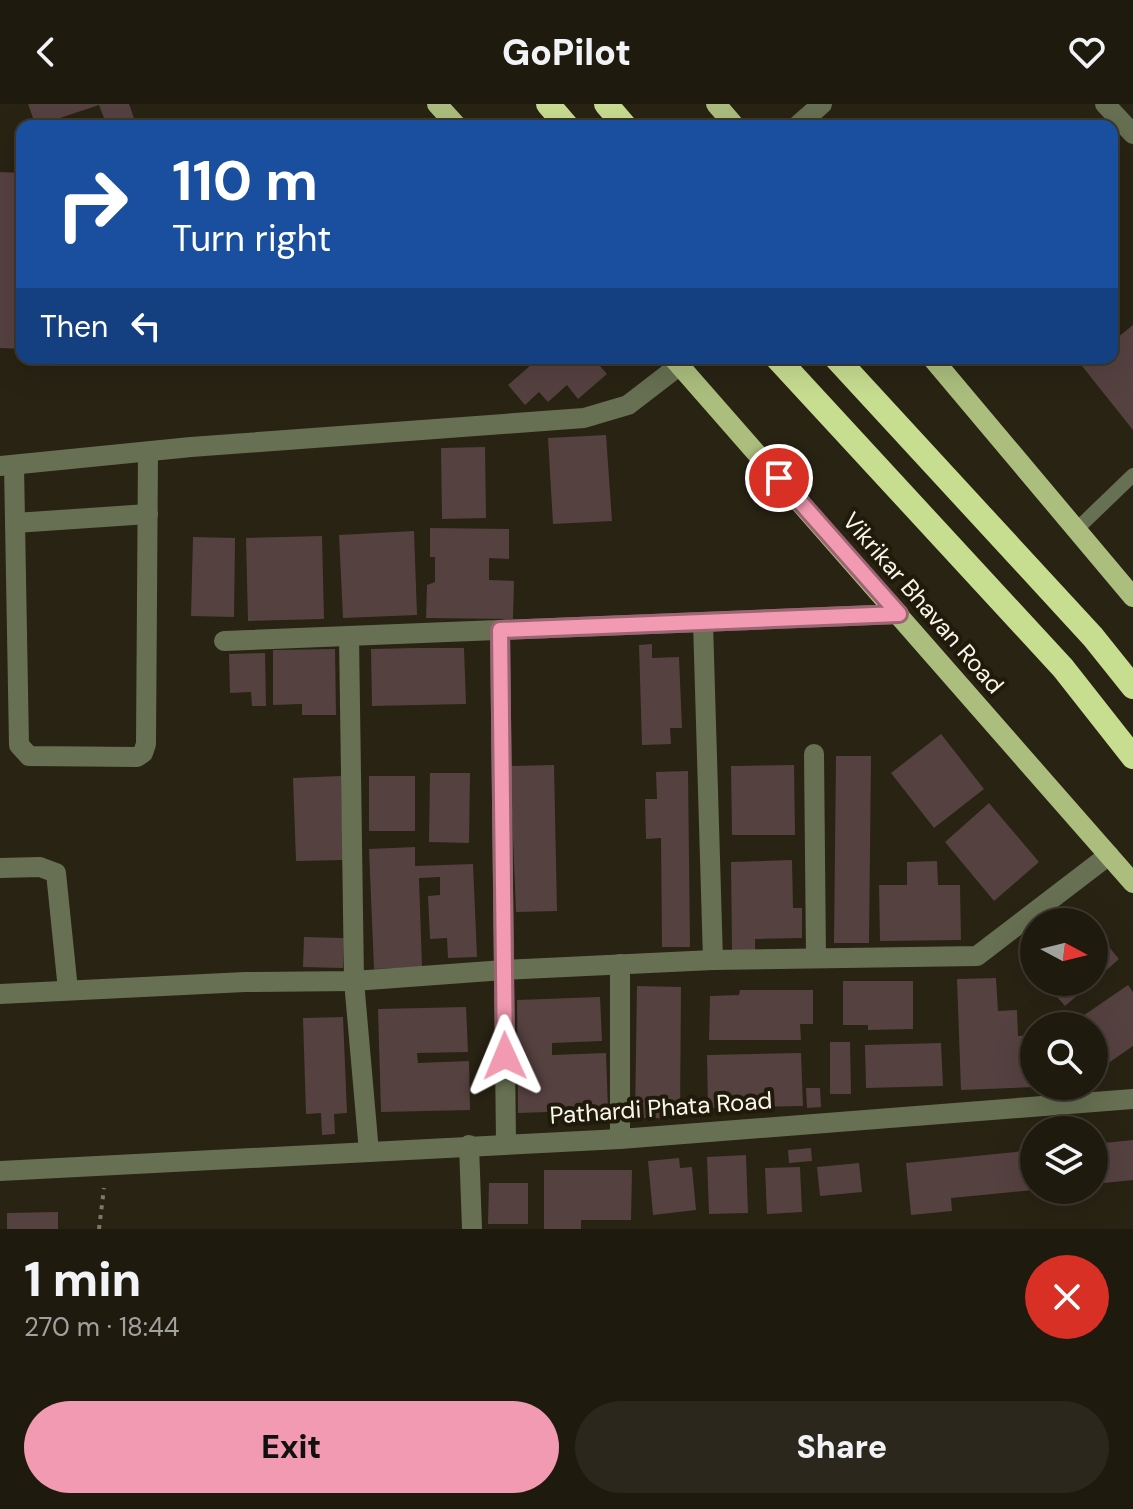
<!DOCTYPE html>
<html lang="en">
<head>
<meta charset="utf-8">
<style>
  :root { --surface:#1e1a0e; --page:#2b271c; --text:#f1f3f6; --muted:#a1a19e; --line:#3c382e; --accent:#f19ab1 }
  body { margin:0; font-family:"DM Sans",sans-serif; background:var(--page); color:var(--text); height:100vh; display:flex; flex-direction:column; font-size:30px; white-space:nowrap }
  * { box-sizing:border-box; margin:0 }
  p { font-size:26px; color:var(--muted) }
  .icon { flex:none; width:44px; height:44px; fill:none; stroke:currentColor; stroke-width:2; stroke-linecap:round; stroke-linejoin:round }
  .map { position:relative; height:1125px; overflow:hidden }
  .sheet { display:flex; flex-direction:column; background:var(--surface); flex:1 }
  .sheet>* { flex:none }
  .banner { position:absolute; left:16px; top:16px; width:1102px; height:244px; border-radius:16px; box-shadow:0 8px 32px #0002,0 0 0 2px var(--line); background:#1a4fa0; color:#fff; overflow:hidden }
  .needle { width:52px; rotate:97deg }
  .tools { position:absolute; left:1020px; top:804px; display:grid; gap:16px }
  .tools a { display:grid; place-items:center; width:88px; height:88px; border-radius:50%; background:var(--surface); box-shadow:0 8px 32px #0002,0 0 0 2px var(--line); font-size:40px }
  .pin { position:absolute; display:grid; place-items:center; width:68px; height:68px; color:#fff; margin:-34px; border:4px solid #fff; border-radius:50%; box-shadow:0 2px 8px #0007 }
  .me { position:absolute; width:88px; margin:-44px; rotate:359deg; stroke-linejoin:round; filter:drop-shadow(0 0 6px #0008) }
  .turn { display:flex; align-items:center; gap:28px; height:168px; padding:0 24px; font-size:36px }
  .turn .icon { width:104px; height:104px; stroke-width:2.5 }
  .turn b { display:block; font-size:56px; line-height:68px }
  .then { display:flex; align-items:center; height:76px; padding:0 24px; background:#0003; gap:16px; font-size:30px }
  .round { display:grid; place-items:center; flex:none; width:84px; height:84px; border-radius:42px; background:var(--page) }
  .headline { display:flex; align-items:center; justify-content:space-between; height:136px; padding:0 24px }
  h1 { font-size:48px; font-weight:800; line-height:60px }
  .button { display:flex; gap:16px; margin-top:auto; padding:16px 24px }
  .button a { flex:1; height:92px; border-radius:48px; background:var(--accent); color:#111; font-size:32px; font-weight:800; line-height:92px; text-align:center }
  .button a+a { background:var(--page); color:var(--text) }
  header { display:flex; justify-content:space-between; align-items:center; height:104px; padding:0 24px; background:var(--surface); font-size:36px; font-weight:800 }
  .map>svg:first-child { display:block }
  .building { fill:#554140 }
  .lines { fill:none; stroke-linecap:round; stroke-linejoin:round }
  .path { stroke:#7c786a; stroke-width:4; stroke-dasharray:4 6; stroke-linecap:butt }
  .service { stroke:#677052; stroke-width:14 }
  .minor { stroke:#677052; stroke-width:20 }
  .primary { stroke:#acbe7e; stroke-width:20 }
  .motorway { stroke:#c7dd90; stroke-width:24 }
  .route-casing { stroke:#9d6473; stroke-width:20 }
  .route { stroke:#f19ab1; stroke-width:14 }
  .labels { text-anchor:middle; stroke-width:8; stroke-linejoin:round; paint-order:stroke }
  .street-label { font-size:24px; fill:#f8f5ea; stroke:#1f1a0a }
</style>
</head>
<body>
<header><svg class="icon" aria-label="back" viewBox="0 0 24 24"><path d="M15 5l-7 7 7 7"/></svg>GoPilot<svg class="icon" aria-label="heart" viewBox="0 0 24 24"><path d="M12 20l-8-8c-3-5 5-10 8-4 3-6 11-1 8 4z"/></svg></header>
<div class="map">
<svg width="1133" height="1125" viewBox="0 0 1133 1125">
  <rect width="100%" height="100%" fill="#282313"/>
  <g class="building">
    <path d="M28 0H129L135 17 107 22 99 1 36 22Z"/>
    <path d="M0 68 22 69V245L0 244Z"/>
    <path d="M1133 221V326L1082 262 1092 254H1112V238Z"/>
    <path d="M539 254H593L607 270 578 295 567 281 548 298 539 288 525 301 508 281Z"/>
    <path d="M606 331 612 417 553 420 548 334Z"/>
    <path d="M485 343 486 414 442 415 441 344Z"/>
    <path d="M430 424 509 425V455L489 454V476L514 477 513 515 426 514 427 481 435 478V453H430Z"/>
    <path d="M414 427 417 511 343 514 339 431Z"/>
    <path d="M322 432 324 515 248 517 246 434Z"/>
    <path d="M193 433 235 434 234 513 191 512Z"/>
    <path d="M652 540V554L679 553 682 624H670L671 640 642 641 639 541Z"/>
    <path d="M417 544H464L466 600 372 602 371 545Z"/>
    <path d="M335 545 336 611H302V600L273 601V546Z"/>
    <path d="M265 549 266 602H252L251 588 230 589 229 550Z"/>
    <path d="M941 630 984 685 934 724 891 669Z"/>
    <path d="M836 652H871L869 839H834Z"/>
    <path d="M554 661 557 807 516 808 510 662Z"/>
    <path d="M794 661 795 731H732L731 662Z"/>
    <path d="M688 667 690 843H662L661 734 646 735 645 695H657L656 668Z"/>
    <path d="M430 669H470L469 739 429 738Z"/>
    <path d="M341 672 343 756 296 757 293 674Z"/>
    <rect x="369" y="672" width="46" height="55"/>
    <path d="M989 699 1039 758 994 797 945 738Z"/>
    <path d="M415 743V762L473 760 477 853 448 854 447 834 430 835 428 792 440 791V773L419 774 422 863 374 865 369 745Z"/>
    <path d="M792 756 793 804H802V834L755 835V847H732L731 758Z"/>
    <path d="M937 757 938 781H960L961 836 880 837 879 781H907V758Z"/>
    <path d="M1094 825 1119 855 1094 877Z"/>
    <path d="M304 833 344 834 343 864 303 863Z"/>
    <path d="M996 874 998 907 1017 906 1018 932 1034 931V983L961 986 957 875Z"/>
    <path d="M843 877H913V925L868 926V921H843Z"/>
    <path d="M1044 878H1093L1065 902Z"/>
    <path d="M1128 881 1133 888V942L1107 960 1094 941V922H1081L1077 916Z"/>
    <path d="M637 882 681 883 680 1014H635Z"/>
    <path d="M740 886H813V920H800L801 936H709L710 892 739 891Z"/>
    <path d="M600 893 602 937 552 939V951L606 949 608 1006 518 1009 517 896Z"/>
    <path d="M466 903 468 948 417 949 418 959 469 957 470 1006 381 1008 378 905Z"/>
    <path d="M343 913 347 1009 334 1010 335 1030 322 1031 321 1009 306 1010 303 914Z"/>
    <path d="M830 938H850L851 990H830Z"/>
    <path d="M941 939 943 982 866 984 865 941Z"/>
    <path d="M801 949 803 1002 708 1004 707 951Z"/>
    <path d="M806 984H820L821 1003 807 1004Z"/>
    <path d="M1133 1036V1076L1094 1080V1040Z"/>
    <path d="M811 1044 812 1057 789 1059 788 1046Z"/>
    <path d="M1034 1046V1086L951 1094 952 1107 911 1111 906 1059Z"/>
    <path d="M746 1051 748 1109 709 1110 707 1053Z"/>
    <path d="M679 1054 680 1064 692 1063 696 1106 653 1111 648 1057Z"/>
    <path d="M859 1059 862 1088 820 1092 817 1063Z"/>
    <path d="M800 1063 802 1108 767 1110 765 1064Z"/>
    <path d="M544 1066H632L631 1116H581V1125H544Z"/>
    <path d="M489 1079H528V1120H488Z"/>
    <path d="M58 1108V1125H7V1109Z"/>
  </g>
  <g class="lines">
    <path class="path" d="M99 1125 104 1084"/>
    <path class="service" d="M1077 425 1133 371"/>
    <g class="minor">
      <path d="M1105 0 1133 30"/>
      <path d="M797 22 822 0"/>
      <path d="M14 361 19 641 29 652 137 653 143 649 146 640 148 348"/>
      <path d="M0 362 191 343 584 314 628 301 680 261"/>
      <path d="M15 419 148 410"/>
      <path d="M703 518 713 856"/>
      <path d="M500 526 506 1038"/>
      <path d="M349 532 354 877 369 1048"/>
      <path d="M224 537 899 510"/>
      <path d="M814 650 816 853"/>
      <path d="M0 764 40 763 56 769 68 886"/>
      <path d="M620 860V1035"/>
      <path d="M0 890 245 878 354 877 504 866 713 856 977 852 1109 751"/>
      <path d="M469 1041 472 1125"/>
      <path d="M0 1067 620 1035 1133 995"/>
    </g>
    <g class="primary">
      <path d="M437 0 457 22"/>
      <path d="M716 0 735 22"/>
      <path d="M673 254 1133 779"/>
      <path d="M932 254 1133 493"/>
    </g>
    <g class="motorway">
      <path d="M548 0 567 22"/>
      <path d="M606 0 625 22"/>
      <path d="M777 254 1063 564 1133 653"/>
      <path d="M836 254 1093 533 1133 583"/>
    </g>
  </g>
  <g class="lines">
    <defs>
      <path id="route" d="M505 952 500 526 899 510 779 374"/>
    </defs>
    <use href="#route" class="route-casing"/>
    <use href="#route" class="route"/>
  </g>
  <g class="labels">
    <g class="street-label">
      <text transform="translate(923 499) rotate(49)" y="8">Vikrikar Bhavan Road</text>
      <text transform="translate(661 1004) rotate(-4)" y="8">Pathardi Phata Road</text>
    </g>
  </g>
</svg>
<div class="tools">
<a><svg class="needle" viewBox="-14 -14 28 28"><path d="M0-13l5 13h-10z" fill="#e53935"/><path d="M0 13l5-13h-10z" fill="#a1a19e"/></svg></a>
<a><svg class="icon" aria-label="search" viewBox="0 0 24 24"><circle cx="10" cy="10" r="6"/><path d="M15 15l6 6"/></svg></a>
<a><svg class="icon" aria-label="layers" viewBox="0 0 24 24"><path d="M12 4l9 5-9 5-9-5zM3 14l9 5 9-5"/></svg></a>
</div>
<div class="pin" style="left:779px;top:374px;background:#d93025"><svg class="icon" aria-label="arrive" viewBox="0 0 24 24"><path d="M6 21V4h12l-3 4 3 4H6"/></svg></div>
<svg class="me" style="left:505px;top:952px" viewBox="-20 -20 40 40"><path d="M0-17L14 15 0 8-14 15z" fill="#f19ab1" stroke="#fff" stroke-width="4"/></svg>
<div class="banner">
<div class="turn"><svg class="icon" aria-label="right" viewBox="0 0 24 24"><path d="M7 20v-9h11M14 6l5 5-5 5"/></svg><div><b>110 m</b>Turn right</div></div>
<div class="then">Then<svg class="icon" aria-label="left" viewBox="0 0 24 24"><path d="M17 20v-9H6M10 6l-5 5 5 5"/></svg></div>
</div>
</div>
<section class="sheet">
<div class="headline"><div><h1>1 min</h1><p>270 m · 18:44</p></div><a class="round" style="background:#d93025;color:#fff"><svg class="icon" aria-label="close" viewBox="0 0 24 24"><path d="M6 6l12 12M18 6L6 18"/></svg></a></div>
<div class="button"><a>Exit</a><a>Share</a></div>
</section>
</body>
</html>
